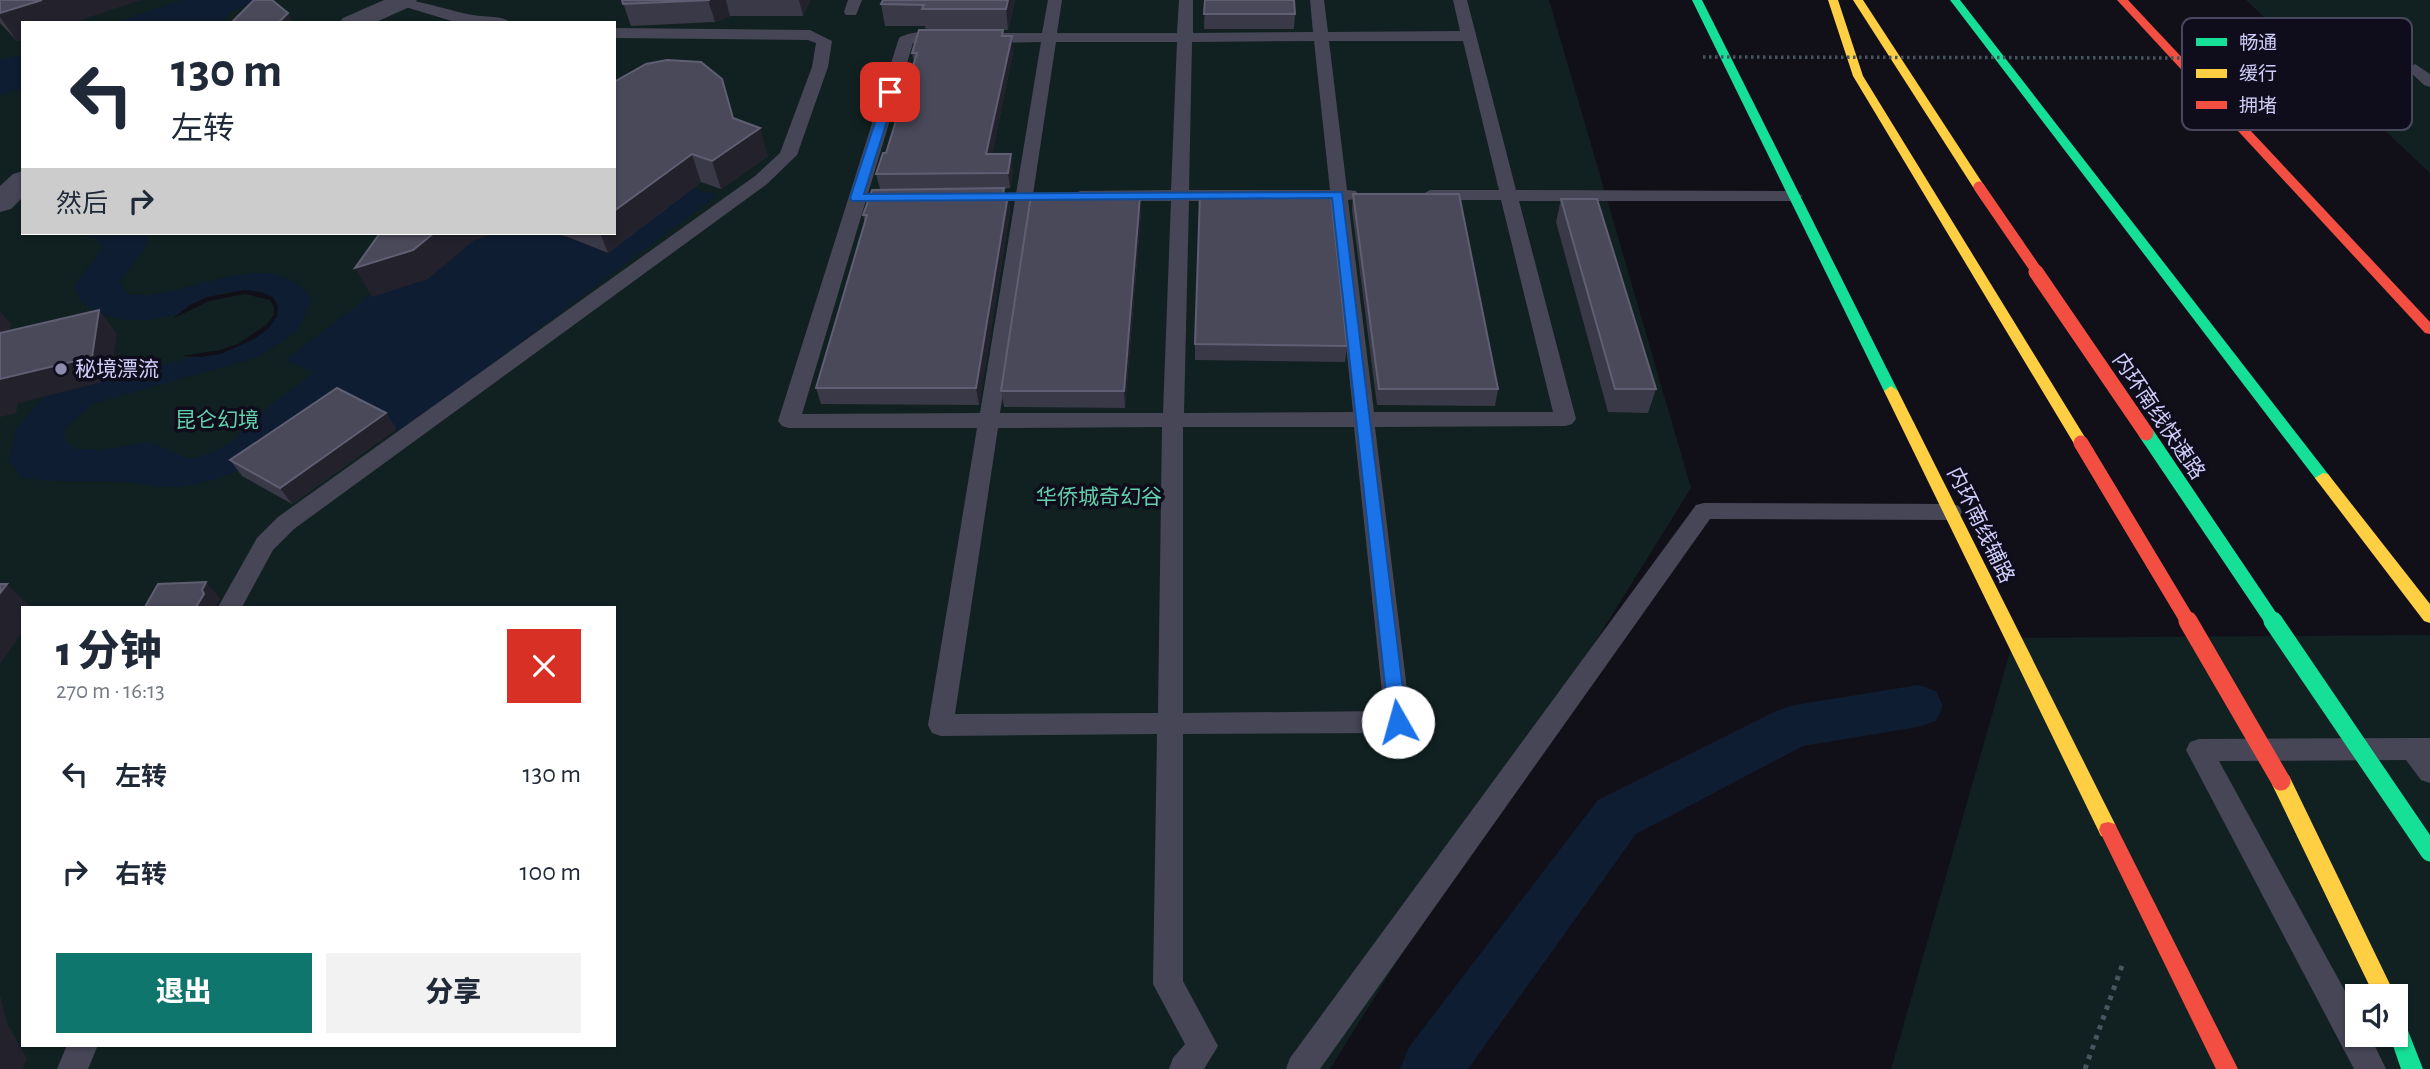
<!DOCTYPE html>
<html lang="zh">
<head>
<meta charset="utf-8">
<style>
  :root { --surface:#fff; --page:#f2f2f3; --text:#1f2937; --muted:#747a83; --accent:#0f766e }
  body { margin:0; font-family:"Alegreya Sans","Noto Sans SC",sans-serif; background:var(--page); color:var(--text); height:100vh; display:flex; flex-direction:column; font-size:26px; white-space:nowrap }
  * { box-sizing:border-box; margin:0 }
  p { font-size:23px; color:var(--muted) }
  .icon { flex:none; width:38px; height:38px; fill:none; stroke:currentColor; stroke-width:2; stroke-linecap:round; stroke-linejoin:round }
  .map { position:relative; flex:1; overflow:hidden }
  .panel { position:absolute; left:21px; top:606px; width:595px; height:441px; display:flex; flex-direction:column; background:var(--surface); border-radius:0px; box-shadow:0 2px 5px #0004 }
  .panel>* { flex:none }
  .banner { position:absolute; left:21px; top:21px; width:595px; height:214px; border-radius:0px; box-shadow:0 2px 5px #0004; background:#fff; color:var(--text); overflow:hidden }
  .fabs { position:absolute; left:2345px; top:984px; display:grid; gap:14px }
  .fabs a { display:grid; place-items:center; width:63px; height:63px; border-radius:0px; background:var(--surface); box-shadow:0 2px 5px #0004; font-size:35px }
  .pin { position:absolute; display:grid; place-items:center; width:60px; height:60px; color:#fff; margin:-30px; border-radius:14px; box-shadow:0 4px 10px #0006 }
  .me { position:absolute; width:77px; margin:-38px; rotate:353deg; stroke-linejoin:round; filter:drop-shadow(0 0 5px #0008) }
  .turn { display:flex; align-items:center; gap:24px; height:147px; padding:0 35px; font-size:32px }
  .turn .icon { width:91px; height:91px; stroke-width:2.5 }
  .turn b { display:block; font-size:49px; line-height:60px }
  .then { display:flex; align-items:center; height:66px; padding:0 35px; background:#0003; gap:14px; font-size:26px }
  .round { display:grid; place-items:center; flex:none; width:74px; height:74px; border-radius:0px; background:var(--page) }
  .headline { display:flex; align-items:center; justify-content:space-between; height:119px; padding:0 35px }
  h1 { font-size:42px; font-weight:800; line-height:52px }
  .action { display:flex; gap:14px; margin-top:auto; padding:14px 35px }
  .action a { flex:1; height:80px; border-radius:0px; background:var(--accent); color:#fff; font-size:28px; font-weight:800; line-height:80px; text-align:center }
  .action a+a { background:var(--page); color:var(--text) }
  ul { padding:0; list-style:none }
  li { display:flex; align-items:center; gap:21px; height:98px; padding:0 35px }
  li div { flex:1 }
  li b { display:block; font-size:26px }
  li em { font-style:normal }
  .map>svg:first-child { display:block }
  .green { fill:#112121; fill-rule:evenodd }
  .water { fill:#0e1d31 }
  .pier { fill:#111018 }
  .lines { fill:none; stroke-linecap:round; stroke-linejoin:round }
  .canal { fill:#0e1d31; fill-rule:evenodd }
  .path { stroke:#48555e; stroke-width:5; stroke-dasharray:4.5 6; stroke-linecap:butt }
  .lane { fill:#474657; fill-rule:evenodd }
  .street { fill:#474657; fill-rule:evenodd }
  .fast { fill:#16e098; fill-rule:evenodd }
  .slow { fill:#ffcf43; fill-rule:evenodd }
  .jam { fill:#f24e42; fill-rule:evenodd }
  .path-bridge { stroke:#48555e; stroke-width:3.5; stroke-dasharray:2.5 3.5; stroke-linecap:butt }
  .fast-bridge-far1 { stroke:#16e098; stroke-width:15 }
  .fast-bridge { stroke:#16e098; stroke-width:19 }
  .slow-bridge { stroke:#ffcf43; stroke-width:19 }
  .jam-bridge-far2 { stroke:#f24e42; stroke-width:11 }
  .jam-bridge-far1 { stroke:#f24e42; stroke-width:15 }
  .jam-bridge { stroke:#f24e42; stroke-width:19 }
  .wall { fill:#3a3947 }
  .shaded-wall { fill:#23222c }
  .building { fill:#4a495a; stroke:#5f5e73; stroke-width:2 }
  .route { fill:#1a73e8; stroke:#114b97; stroke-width:2 }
  .poi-dot { fill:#8c8baa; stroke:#0f0d1b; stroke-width:2.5 }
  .labels { text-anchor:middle; stroke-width:7; stroke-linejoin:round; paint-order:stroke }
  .poi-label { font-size:21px; fill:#cfcdf9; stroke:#0f0d1b; text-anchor:start }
  .street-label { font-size:21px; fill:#cfcdf9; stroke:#0f0d1b }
  .park-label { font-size:21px; fill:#63cfac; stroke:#0f0d1b }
  .key { fill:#0f0d1b; stroke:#49475e; stroke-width:2 }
  .key-label { font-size:19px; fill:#cfcdf9 }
</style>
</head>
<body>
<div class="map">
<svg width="2430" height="1069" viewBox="0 0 2430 1069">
  <rect width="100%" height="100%" fill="#111018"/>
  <g class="green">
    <path d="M0 0H1549L1691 488 1330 1069H0ZM23 23H614V233H23ZM23 607H614V1045H23Z"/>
    <path d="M2246 0H2430V173Z"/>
    <path d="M2430 635V1069H1891L2014 638ZM2357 996H2396V1034H2357Z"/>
  </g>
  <g class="water">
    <path d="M181 0H258L231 12 222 23H115Z"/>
    <path d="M23 55V88L0 95V60Z"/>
    <path d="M693 188 718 195 401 432 347 404C298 434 235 484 176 487 156 488 137 482 117 482 84 481 54 484 22 477L9 460 15 430 44 397 193 357 221 354 269 328 278 306 261 292H227L207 297 176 315 148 320H125L102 315 81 302 74 286 102 249 98 239 77 233H149L145 247 120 281 128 294C137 294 146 296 155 294 203 288 278 247 312 300L298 330 259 357 92 404 65 429V441L77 449 100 450 149 442 189 459 213 453 234 440 247 423 315 372 285 360 358 305 381 283 428 279 473 241 494 233H551L578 239 608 253Z"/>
  </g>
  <path class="pier" d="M245 290 261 292 273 297 278 306 277 316 269 328 256 338 221 354 201 357 182 356 220 350 238 344 266 325 274 315V307L270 300 245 294 209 301 172 319 190 305 207 297Z"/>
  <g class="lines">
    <path class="canal" d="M1918 685 1936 691 1943 706 1936 721 1918 727 1803 746 1636 834 1468 1069H1400L1409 1047 1598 800 1776 711 1794 705Z"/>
    <path class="path" d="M2085 1069 2123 963"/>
    <g class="lane">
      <path d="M398 0C426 0 452 13 480 16 490 17 504 16 511 23L455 22 399 5Z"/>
      <path d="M848 0H862L856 15H846L844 12Z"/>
      <path d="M1048 0H1062L1057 33H1177L1179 0H1193V33L1313 32 1310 0H1324L1328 32 1460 31 1453 0H1467L1516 190 1794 191 1803 196 1794 201H1519L1576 419 1572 424 1565 426 1375 427 1411 722 1407 730 1398 733 1183 734V981L1218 1046 1204 1069H1169L1173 1058 1185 1044 1153 984 1157 734 941 736 932 733 928 725 977 428H789L782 426 778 421 899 38C909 30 945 30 955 38L947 43H913L802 414 980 413 1041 42 982 43 974 38 982 33H1042ZM1314 41 1330 190H1189L1192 42ZM1329 41H1463L1499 190H1430L1421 195 1430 200H1501L1553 412H1374L1348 200 1356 199 1359 195 1356 191 1347 190ZM1056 42H1177L1171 190 1080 191 1071 196 1080 201H1171L1163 413H1000ZM1331 200 1353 412 1184 413 1189 201ZM1162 427 1158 713 955 714 998 428ZM1183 427H1354L1384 711 1183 713Z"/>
      <path d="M614 28 810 30 832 41 828 67 797 155 767 184 294 529 273 550 242 607H218L257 538 278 517 755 176 780 153 812 67 816 43 808 40 614 38Z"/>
      <path d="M2415 64 2430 74V87L2424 85 2407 69Z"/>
      <path d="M1704 503 1951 504 1959 506 1962 512 1959 518 1951 520 1710 519 1320 1069H1286L1290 1058 1696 505Z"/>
      <path d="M2413 738H2430V783L2421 780 2406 760 2219 761 2357 1013V1034H2369L2386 1069H2354L2186 750 2190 742 2199 739Z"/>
      <path d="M67 1045H98L88 1069H57Z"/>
    </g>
    <g class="street">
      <path d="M384 0H417L414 5 374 23H339L343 18Z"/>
      <path d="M23 171V197L11 209 0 212V186L13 174Z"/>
    </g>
    <g class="fast">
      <path d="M1692 0H1702L1898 391 1896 394H1886L1884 391Z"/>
      <path d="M1950 0H1960L2328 474 2331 478 2328 482H2318Z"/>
      <path d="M2396 1015 2403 1018 2423 1069H2401L2389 1034H2396Z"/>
    </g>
    <g class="slow">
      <path d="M1828 0H1838L1863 76 2086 439 2088 443 2086 447H2076L1853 76Z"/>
      <path d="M1853 0H1863L1985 187 1983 190 1979 191 1973 187Z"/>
      <path d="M1891 386 1898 391 2115 824 2117 830 2115 836 2108 838 2101 836 1884 391Z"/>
      <path d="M2323 473 2328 474 2430 604V623L2424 621 2318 482 2315 478Z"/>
    </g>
    <g class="jam">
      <path d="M2117 0H2128L2430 322V334L2425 333Z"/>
      <path d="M2108 822 2115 824 2238 1069H2216L2099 830 2101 824Z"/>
    </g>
    <path class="path-bridge" d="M1703 57 2202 58"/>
    <path class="fast-bridge-far1" d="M2146 433 2274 623"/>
    <path class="fast-bridge" d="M2273 621 2430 852"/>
    <path class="slow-bridge" d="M2281 781 2385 996"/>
    <path class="jam-bridge-far2" d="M1979 187 2038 273"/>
    <g class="jam-bridge-far1">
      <path d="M2036 272 2146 433"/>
      <path d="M2081 443 2189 623"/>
    </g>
    <path class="jam-bridge" d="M2188 621 2281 781"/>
  </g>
  <g class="wall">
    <path d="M0 0 23 23V39L17 41 0 23Z"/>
    <path d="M622 0H810L803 16H730L715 22 631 26Z"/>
    <path d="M1015 0 1008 30H1003L1004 36 1013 52 992 154 1013 170 1010 188 1004 189 1005 195H1008L1010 211 979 405 821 404 816 388 865 223 863 215 880 189 876 174 886 153 914 62 912 53 926 30 925 26H885L881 4Z"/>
    <path d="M1205 0 1295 14 1294 29H1204Z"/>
    <path d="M667 60 734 118 768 156 721 189 701 182 608 253 568 237 551 233H614Z"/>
    <path d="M1353 194 1498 389 1495 406 1377 405 1352 210Z"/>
    <path d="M1561 199 1656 389 1648 413 1608 412 1556 222Z"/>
    <path d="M1141 212 1125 408 1004 407 1001 391Z"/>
    <path d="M1195 344 1347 346 1345 362 1195 360Z"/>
    <path d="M386 413 396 429 292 504 242 476 230 460Z"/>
  </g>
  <g class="shaded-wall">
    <path d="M42 0H141L72 23H23V39L17 41 0 17V13Z"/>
    <path d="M708 0H726L730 16 715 22Z"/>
    <path d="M799 0H810L803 16Z"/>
    <path d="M1008 0H1015L1008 30 1006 9Z"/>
    <path d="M288 13 293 23H278Z"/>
    <path d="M1012 36 1013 52 989 169 986 154Z"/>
    <path d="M760 128 768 156 721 189 712 161Z"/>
    <path d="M692 154 701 182 608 253 600 233H614V211Z"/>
    <path d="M1011 154 1013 170 1010 188 1008 173Z"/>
    <path d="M1004 188 1006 203 1008 195 1010 211 979 405 976 388Z"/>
    <path d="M1140 196 1141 212 1125 408 1124 391Z"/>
    <path d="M434 233H494L473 241 428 279 372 297 355 268Z"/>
    <path d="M99 310 117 334 110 380 18 403 16 413 0 417V379Z"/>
    <path d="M0 311 11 324 5 359 0 353Z"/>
    <path d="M386 413 396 429 292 504 280 488Z"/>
    <path d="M206 582 220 598 216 606 217 607H196L202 590Z"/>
    <path d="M7 584 31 607H23V631L0 664V593Z"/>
    <path d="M0 995 7 1023 27 1059 22 1069H0Z"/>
  </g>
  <g class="building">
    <path d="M0 0H42L0 13Z"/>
    <path d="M254 0H272L288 13 278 23H231Z"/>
    <path d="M622 0H710L623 4Z"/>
    <path d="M883 0H1008L1006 9H922L924 5 881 4Z"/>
    <path d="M1205 0H1294L1295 14H1204Z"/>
    <path d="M919 30H1003L1002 36H1012L986 154H1011L1008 173 876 174 883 153H886L917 53H912Z"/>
    <path d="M667 60 701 62 722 79 733 118 760 128 712 161 692 154 614 211V82L646 64Z"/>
    <path d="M1004 188 1003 195H1008L976 388H816L867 215H863L872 190Z"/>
    <path d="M1353 194H1459L1498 389H1379Z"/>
    <path d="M1031 195 1140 196 1124 391H1001Z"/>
    <path d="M1200 195 1331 196 1347 346 1195 344Z"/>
    <path d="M1561 199H1597L1656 389H1615Z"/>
    <path d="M380 233H434L413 250 355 268Z"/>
    <path d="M99 310 92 357 0 379V333Z"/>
    <path d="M337 388 386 413 280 488 230 460Z"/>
    <path d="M206 582 202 590 204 594 196 607H145L158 584Z"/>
    <path d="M0 584H7L0 593Z"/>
  </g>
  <path class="route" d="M886 89 896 92 864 194 1342 192 1407 722 1404 728 1398 730 1392 728 1389 722 1332 198 852 201 850 198Z"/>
  <circle class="poi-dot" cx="61" cy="369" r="7"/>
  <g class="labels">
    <g class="poi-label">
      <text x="75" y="376">秘境漂流</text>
    </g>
    <g class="street-label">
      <text transform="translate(2159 416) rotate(56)" y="7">内环南线快速路</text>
      <text transform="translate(1981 525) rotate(64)" y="7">内环南线辅路</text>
    </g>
    <g class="park-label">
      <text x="217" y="427">昆仑幻境</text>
      <text x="1099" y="504">华侨城奇幻谷</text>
    </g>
  </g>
  <rect x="2182" y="18" width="230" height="112" rx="10" class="key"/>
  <rect x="2196" y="38" width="31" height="8" fill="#16e098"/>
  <rect x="2196" y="69" width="31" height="9" fill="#ffcf43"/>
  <rect x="2196" y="101" width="31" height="8" fill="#f24e42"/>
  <g class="key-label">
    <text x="2239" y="49">畅通</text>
    <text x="2239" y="80">缓行</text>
    <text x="2239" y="112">拥堵</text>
  </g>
</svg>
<div class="fabs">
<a><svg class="icon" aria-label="sound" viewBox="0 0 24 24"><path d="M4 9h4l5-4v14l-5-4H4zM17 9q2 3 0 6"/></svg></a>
</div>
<div class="pin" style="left:890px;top:92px;background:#d93025"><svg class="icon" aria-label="arrive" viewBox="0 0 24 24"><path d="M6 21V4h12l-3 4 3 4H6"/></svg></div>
<svg class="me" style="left:1398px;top:722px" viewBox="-20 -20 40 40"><circle r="19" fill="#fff"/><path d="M0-13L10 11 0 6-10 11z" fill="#1a73e8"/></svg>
<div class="banner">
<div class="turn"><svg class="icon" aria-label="left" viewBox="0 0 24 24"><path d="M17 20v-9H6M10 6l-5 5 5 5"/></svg><div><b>130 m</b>左转</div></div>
<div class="then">然后<svg class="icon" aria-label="right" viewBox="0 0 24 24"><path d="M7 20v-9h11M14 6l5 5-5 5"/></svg></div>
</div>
<section class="panel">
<div class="headline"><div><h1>1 分钟</h1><p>270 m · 16:13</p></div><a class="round" style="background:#d93025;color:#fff"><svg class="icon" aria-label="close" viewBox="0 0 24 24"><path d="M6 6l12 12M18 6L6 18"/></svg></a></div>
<ul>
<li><svg class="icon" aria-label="left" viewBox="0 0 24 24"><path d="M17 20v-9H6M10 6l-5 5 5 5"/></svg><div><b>左转</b></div><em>130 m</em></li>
<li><svg class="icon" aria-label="right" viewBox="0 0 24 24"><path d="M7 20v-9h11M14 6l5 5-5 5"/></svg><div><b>右转</b></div><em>100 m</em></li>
</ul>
<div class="action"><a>退出</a><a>分享</a></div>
</section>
</div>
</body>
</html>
